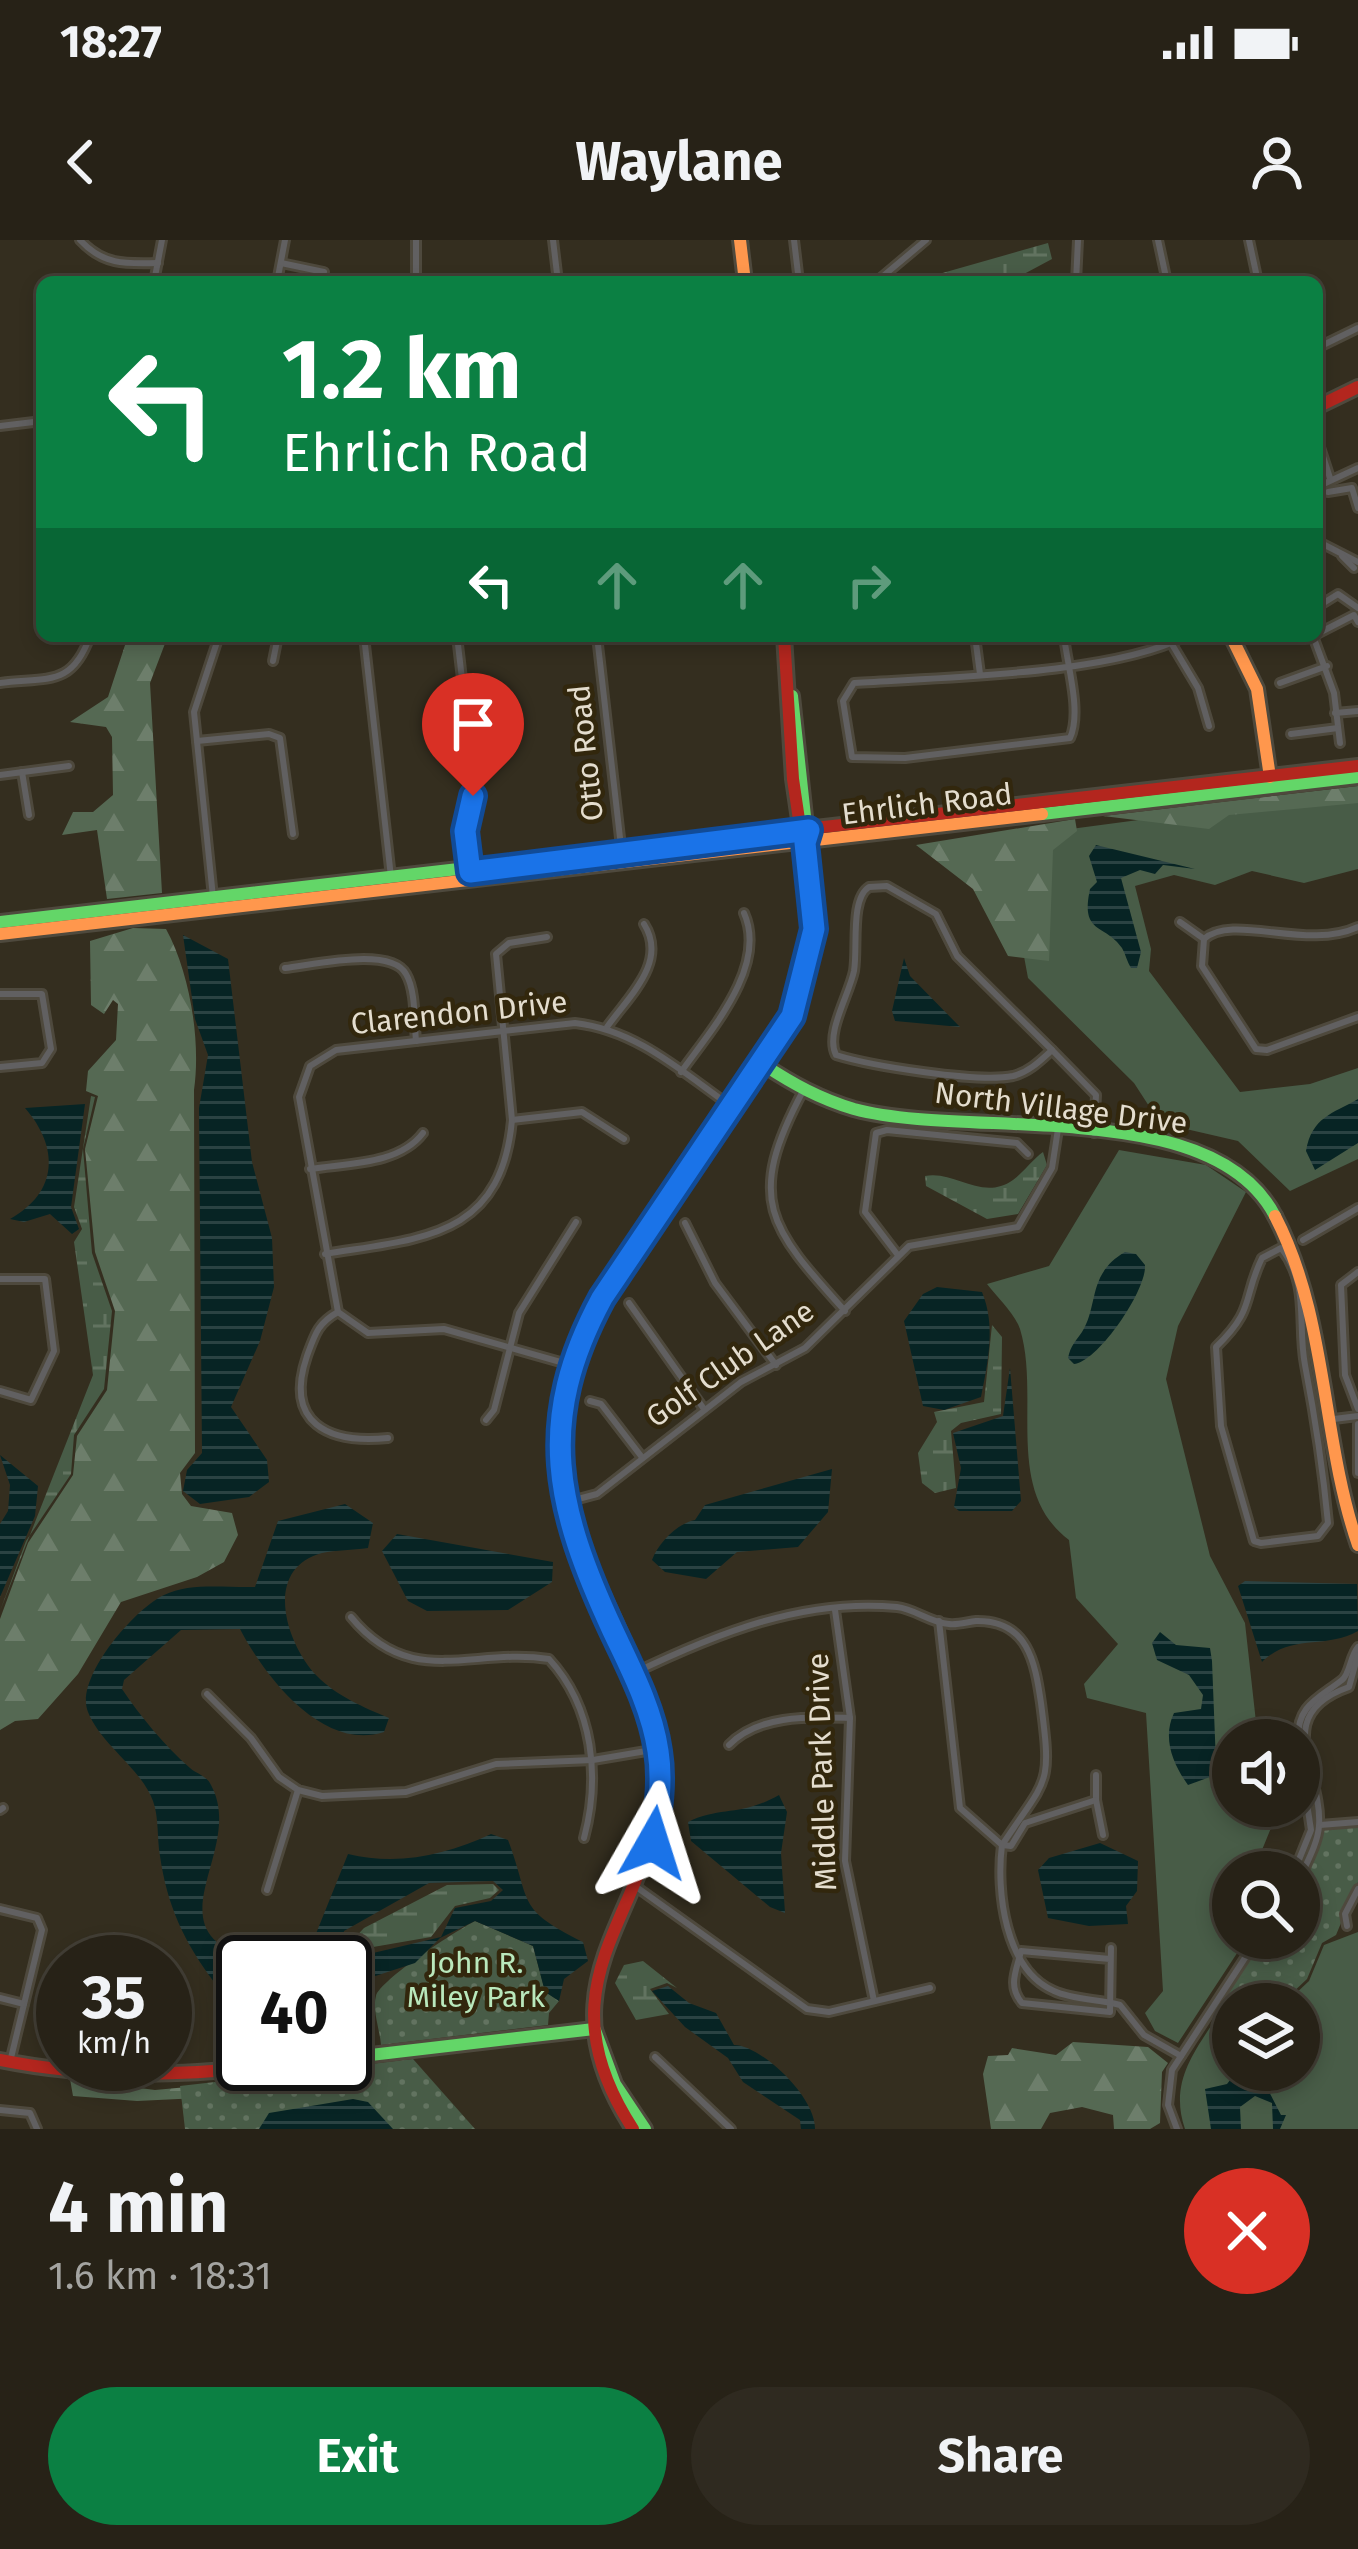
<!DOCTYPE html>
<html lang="en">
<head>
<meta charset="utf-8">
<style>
  :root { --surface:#272217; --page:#2f2a20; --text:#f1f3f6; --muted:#a4a4a1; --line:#433f36; --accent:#0b8043 }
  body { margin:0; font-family:"Fira Sans",sans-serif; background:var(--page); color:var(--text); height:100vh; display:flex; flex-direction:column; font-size:45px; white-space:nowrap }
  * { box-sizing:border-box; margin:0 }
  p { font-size:39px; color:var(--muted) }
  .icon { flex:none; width:66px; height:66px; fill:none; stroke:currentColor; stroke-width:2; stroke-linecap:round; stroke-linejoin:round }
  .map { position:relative; height:1889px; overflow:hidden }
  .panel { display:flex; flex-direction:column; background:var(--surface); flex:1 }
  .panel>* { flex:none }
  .guide { position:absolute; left:36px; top:36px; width:1287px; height:366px; border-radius:18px; box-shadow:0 6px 18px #0003,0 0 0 3px var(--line); background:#0b8043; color:#fff; overflow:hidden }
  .buttons { position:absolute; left:1212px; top:1479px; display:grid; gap:24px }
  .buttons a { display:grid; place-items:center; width:108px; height:108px; border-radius:50%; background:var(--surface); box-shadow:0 6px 18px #0003,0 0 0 3px var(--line); font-size:60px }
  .speed { position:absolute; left:36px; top:1695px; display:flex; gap:24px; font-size:60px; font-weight:700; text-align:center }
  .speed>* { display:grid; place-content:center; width:156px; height:156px; border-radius:50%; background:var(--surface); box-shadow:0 6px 18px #0003,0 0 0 3px var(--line); line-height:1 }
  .speed small { font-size:30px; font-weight:400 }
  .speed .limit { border:6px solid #111; border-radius:18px; background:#fff; color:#111 }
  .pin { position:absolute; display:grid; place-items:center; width:102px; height:102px; color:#fff; margin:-123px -51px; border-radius:50% 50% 50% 0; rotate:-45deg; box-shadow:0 0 12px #0007 }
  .pin .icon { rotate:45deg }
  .me { position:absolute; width:132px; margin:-66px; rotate:6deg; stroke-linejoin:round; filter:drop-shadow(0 0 9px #0008) }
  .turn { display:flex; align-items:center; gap:42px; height:252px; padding:0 48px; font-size:54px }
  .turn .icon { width:156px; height:156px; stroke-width:2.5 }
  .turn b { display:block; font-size:84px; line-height:102px }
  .lanes { display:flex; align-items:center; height:114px; padding:0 48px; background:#0003; justify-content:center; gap:60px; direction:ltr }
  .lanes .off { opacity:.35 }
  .round { display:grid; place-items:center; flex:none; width:126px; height:126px; border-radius:63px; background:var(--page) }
  .head { display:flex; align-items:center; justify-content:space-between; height:204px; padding:0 48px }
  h1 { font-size:72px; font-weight:700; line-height:90px }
  .button { display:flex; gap:24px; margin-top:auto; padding:24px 48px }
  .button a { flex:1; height:138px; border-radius:72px; background:var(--accent); color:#fff; font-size:48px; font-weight:700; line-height:138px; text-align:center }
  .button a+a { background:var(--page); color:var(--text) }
  .status { display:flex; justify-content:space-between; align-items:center; height:84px; padding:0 60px; background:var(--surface); direction:ltr }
  .status svg { height:33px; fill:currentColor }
  header { display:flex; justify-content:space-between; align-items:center; height:156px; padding:0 48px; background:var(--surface); font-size:54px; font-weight:700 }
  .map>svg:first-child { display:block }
  .grass { fill:#485c47 }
  .forest { fill:url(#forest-firs) }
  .wetland { fill:url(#wetland-marsh) }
  .park { fill:url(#park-dots) }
  .water { fill:url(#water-rules); fill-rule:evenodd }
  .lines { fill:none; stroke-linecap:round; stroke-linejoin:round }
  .street-casing { stroke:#4e493d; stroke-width:12 }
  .fast-casing { stroke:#4e493d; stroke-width:18 }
  .slow-casing { stroke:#4e493d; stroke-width:18 }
  .jam-casing { stroke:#4e493d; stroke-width:18 }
  .street { stroke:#616061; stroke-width:6 }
  .fast { stroke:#63d668; stroke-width:12 }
  .slow { stroke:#ff974d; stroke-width:12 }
  .jam { stroke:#b3261e; stroke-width:12 }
  .route-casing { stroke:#114b97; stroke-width:30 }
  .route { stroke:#1a73e8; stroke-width:21 }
  .labels { text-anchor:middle; stroke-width:9; stroke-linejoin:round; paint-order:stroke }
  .street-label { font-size:30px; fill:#e4ddce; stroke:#32270d }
  .park-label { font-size:30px; fill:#b9e8bc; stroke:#32270d }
</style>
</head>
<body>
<div class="status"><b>18:27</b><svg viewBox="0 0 49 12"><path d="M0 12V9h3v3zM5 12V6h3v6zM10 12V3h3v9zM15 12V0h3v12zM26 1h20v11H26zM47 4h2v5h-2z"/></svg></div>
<header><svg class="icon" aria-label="back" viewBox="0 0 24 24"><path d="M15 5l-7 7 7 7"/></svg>Waylane<svg class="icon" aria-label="person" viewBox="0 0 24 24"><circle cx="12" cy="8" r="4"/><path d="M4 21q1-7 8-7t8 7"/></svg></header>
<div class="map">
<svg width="1358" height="1889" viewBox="0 0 1358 1889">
  <defs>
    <pattern id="forest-firs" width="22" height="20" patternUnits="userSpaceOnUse" patternTransform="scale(3)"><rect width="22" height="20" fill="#556953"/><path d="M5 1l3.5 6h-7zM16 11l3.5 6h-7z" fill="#6d7e6b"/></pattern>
    <pattern id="wetland-marsh" width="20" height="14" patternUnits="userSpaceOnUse" patternTransform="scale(3)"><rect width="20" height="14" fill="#485c47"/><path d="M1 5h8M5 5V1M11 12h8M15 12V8" fill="none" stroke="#627360"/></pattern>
    <pattern id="park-dots" width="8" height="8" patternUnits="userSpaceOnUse" patternTransform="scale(3)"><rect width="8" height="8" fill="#485c47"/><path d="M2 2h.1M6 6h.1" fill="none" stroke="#627360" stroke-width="1.8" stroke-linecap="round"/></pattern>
    <pattern id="water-rules" width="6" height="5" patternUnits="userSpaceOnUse" patternTransform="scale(3)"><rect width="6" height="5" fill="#072424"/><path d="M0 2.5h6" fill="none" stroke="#2b4343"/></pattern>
  </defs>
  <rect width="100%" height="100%" fill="#342e1f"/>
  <g class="grass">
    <path d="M1358 551V629L1304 643 1252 631 1215 645 1174 635 1135 646 1151 709 1149 731 1240 852 1310 844 1358 828V919L1290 951 1238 901 1160 883 1134 843 1028 738 1002 598Z"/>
    <path d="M1119 910 1206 925 1246 952 1178 1086 1166 1139 1210 1316 1245 1383 1258 1500H1233V1566H1270L1273 1583 1253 1632H1233V1698H1247L1178 1803 1155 1791 1145 1773 1163 1751 1146 1473 1087 1458 1084 1444 1118 1404 1076 1358 1069 1300C1003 1250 1041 1158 1020 1089 1015 1074 997 1057 987 1044L1049 1026Z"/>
    <path d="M1358 1692V1889H1185C1170 1845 1191 1816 1215 1780L1233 1784V1830H1299V1764H1268L1274 1753 1291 1758 1309 1741 1324 1705Z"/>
  </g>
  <g class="forest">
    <path d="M128 396H183L166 401 150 443 162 653 107 659 97 590 62 595 73 572H93L113 555 112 497 106 487 70 482 108 457Z"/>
    <path d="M1358 546V563L1229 575 1209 589 1103 576Z"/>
    <path d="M1075 579 1077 591 1053 610 1049 721 1008 716 973 649 916 605Z"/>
    <path d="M133 688 166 689C190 733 201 801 194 850L195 1213 180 1233 182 1254 191 1266 232 1273 238 1295 224 1322 197 1337 121 1362 78 1434 38 1479 15 1481 0 1490V1379L28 1303 73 1235 77 1196 107 1150 115 1071 95 1012 85 909 98 856 86 851 88 831 116 800 118 764 113 760 104 774 91 765 90 701Z"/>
    <path d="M1073 1802 1148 1807 1168 1823 1162 1832 1160 1883 1150 1889H1114L1113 1875 1082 1867 1050 1873 1041 1889H991L983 1834 988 1816 1008 1815 1012 1808 1056 1815Z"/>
    <path d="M70 1839 155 1850 209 1845 199 1858 137 1861 73 1856Z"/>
  </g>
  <g class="wetland">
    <path d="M1048 3 1052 19 1009 42H931L939 34Z"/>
    <path d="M91 856 95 857 83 909 92 1013 112 1071 104 1149 74 1195 71 1234 26 1301 0 1371 93 1135 74 1002 82 989 74 967Z"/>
    <path d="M1043 912 1047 925 1018 974 987 979 926 946 925 936C955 930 982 962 1013 940 1024 932 1032 920 1043 912Z"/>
    <path d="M992 1085 1002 1097 1001 1174 961 1183 951 1191 956 1248 935 1253 922 1243 918 1213 937 1182 934 1172 984 1162Z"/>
    <path d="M493 1644 499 1650 490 1658 455 1666 431 1697 350 1711 348 1705 364 1688 447 1645Z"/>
    <path d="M643 1721 677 1748 667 1743 650 1749 669 1774 636 1780 615 1743 624 1725Z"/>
  </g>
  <g class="park">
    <path d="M1358 1585V1642L1336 1695 1322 1703 1307 1739 1290 1755 1273 1750 1265 1764H1233V1776L1219 1768 1262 1698H1299V1647L1322 1588Z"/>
    <path d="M475 1681 533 1706 545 1751 559 1761 549 1773 548 1785 381 1805C380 1790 372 1770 376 1756 380 1740 457 1690 475 1681Z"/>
    <path d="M413 1819 475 1889H185L180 1846Z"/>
  </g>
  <g class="water">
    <path d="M1096 605 1195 629 1163 625 1155 634 1140 630 1121 638 1141 712 1137 728H1131C1127 722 1126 715 1122 708 1105 683 1080 695 1090 649L1097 642 1089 616Z"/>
    <path d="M183 695 228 719 252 922 272 998 274 1047 260 1101 231 1167 267 1220 269 1242 249 1257 200 1264 183 1251 187 1230 202 1213 199 868 208 815 195 779Z"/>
    <path d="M904 718 910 736 960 787 895 781 892 771Z"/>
    <path d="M1358 859V903L1315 930 1306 911C1312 877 1332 874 1358 859Z"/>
    <path d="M85 864 71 967 79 989 72 994 50 974 24 982 10 979C59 952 59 907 25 868Z"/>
    <path d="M1125 1012 1136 1014 1145 1025C1147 1050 1098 1122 1074 1124L1068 1118C1071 1105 1075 1102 1082 1092 1099 1065 1087 1034 1125 1012Z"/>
    <path d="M937 1047 982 1052C996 1086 988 1122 981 1157L944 1170 923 1166 904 1081 923 1054Z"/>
    <path d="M1010 1128 1021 1261 1012 1271H959L954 1267 961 1228 953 1193 1003 1176Z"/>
    <path d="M0 1215 38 1246 35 1276 0 1357V1284L8 1271 10 1245Z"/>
    <path d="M832 1229 828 1272 798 1307 737 1312 706 1339 665 1332 652 1320C658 1303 678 1283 695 1280L705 1265Z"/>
    <path d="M345 1264 373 1283 368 1308C353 1310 336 1310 322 1313 262 1329 286 1404 317 1436 335 1455 365 1468 389 1478L384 1492C323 1512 265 1437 240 1389L181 1390 124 1440 122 1449C140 1476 165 1506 190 1528 197 1534 207 1536 211 1545 248 1613 140 1695 264 1722H243V1748L214 1742C184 1702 167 1665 160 1616 157 1600 159 1577 153 1561 141 1528 101 1505 88 1472 74 1439 134 1369 164 1355 190 1342 227 1348 255 1347L278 1281Z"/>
    <path d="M397 1294 553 1322 552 1342 508 1370 427 1371 408 1361 382 1311Z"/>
    <path d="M1245 1341 1357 1344 1358 1391C1324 1410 1291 1393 1262 1422L1238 1346Z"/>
    <path d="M1160 1392 1176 1405 1210 1408 1212 1421 1216 1524 1210 1537 1188 1545C1173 1524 1162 1498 1174 1473L1201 1469 1203 1455 1189 1435 1157 1420 1152 1403Z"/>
    <path d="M779 1555 787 1572 781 1613 785 1673 770 1667 691 1601 688 1582C721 1566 740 1577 779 1555Z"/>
    <path d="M491 1594 508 1600C532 1664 515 1668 583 1702L588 1721 564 1739 559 1761 545 1752 533 1706 475 1681 440 1698 415 1723 345 1746V1722H282L309 1711 348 1614C398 1626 446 1615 491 1594ZM493 1641 503 1650 491 1661 455 1668 441 1697 356 1717 341 1709 344 1691 429 1643Z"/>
    <path d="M1100 1603 1138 1621 1137 1651 1126 1666 1128 1684 1089 1686 1048 1678 1038 1630 1049 1618Z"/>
    <path d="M668 1746 689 1763 716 1773 734 1805C761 1805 816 1857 815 1889H801L800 1880 743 1842 728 1818 685 1787 652 1751Z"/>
    <path d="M1238 1830H1258L1281 1875H1286L1280 1889H1273L1272 1863 1255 1856 1240 1867 1241 1889H1211L1205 1849 1227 1844Z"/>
    <path d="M353 1859 368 1862 393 1889H259L269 1873Z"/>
  </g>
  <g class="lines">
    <defs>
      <g id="street">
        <path d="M80 0C103 25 125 24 158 23"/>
        <path d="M553 0 558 42"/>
        <path d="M794 0 799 42"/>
        <path d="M1158 0 1167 42"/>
        <path d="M1249 0 1258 42"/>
        <path d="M281 23 324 32"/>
        <path d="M154 42 162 0"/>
        <path d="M277 42 285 0"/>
        <path d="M416 42V0"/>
        <path d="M876 42 926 0"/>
        <path d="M1076 42 1078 0"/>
        <path d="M1317 108 1358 88"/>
        <path d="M0 186 42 181"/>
        <path d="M1317 198 1330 238"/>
        <path d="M1317 247 1358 228"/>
        <path d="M1328 252 1352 248 1358 268"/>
        <path d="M1317 301 1358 322"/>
        <path d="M1342 316 1354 328"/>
        <path d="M1317 367 1338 354 1358 368"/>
        <path d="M1317 394 1354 375 1358 382"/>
        <path d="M364 396 391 637"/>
        <path d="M457 396 474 542 465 591 470 630"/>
        <path d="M597 396 623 624"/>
        <path d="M975 396 980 434"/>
        <path d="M1064 396C1067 425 1082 472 1070 498L905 518 852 517 843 461 854 443C941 437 1112 435 1186 396"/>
        <path d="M1167 396 1198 448 1209 486"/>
        <path d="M1313 396 1334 453 1340 503"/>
        <path d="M1255 397 1256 396"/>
        <path d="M273 421 278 396"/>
        <path d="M0 443C48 437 72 447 90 396"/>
        <path d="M1280 443 1327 426"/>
        <path d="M1335 473 1358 471"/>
        <path d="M1291 494 1338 488"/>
        <path d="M197 501 269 494 280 498 293 594"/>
        <path d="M22 532 29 575"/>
        <path d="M0 535 69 526"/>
        <path d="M887 646 936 674 957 716 1052 810C1040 821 1029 832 1013 836 978 843 872 826 836 815 825 794 849 755 854 731 858 708 850 659 869 647Z"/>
        <path d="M213 657 194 472 219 396"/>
        <path d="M1180 682 1204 699"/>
        <path d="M1358 687C1307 711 1233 673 1204 699L1202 726 1256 809 1267 810 1358 777"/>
        <path d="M285 728C313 725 391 706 406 734 416 751 414 781 416 801"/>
        <path d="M0 754H42L51 809 42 823 0 827"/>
        <path d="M607 787C629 756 668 722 644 684"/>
        <path d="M1052 810 1096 855 1094 893"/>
        <path d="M681 832C710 791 768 727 744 673"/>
        <path d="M803 851C745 960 769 987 845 1071"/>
        <path d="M512 880 582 872 624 899"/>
        <path d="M310 929C347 923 399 925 423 893"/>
        <path d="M685 983 715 1043 776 1125"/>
        <path d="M1303 1000 1358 968"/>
        <path d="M1281 1008C1310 1045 1297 1083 1305 1125 1315 1177 1323 1230 1328 1283L1318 1296 1261 1303 1254 1301 1221 1186 1216 1107C1256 1068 1242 1059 1262 1018Z"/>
        <path d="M325 1014C421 998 501 999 512 880L496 714 509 703 547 697"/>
        <path d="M897 1014 865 972 876 893 887 890 1017 903 1028 914"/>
        <path d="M1358 1032 1341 1045 1345 1135 1358 1169"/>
        <path d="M0 1039H45L54 1111 31 1160 0 1151"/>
        <path d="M629 1063 704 1169"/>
        <path d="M338 1072C318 1083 315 1094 307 1116 284 1183 328 1204 388 1198"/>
        <path d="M571 1125 444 1089 368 1093 338 1072 299 857 310 826 336 810 575 783C637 790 682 832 732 867"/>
        <path d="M590 1161 601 1164 641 1216"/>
        <path d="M1334 1179 1358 1176"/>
        <path d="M486 1180 494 1170 519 1073 576 982"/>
        <path d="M1358 1184V1233"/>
        <path d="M563 1263 597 1254 741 1142 805 1108 909 1006 1018 987 1052 928 1058 889"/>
        <path d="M835 1370 850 1478 845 1621 874 1761"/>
        <path d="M351 1377C411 1450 472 1407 549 1419 594 1468 600 1538 584 1598"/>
        <path d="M939 1381 960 1568 1002 1605 1011 1606 1025 1583 1096 1560V1535"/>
        <path d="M632 1434C715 1394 803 1358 897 1367 915 1369 931 1383 949 1384 958 1385 967 1382 976 1381 1028 1380 1035 1422 1041 1463 1052 1548 1048 1536 1002 1605 996 1651 1005 1730 1054 1751 1073 1760 1099 1759 1120 1765L1144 1795 1181 1816"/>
        <path d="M207 1454 251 1498 279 1537 298 1550 322 1556 406 1552 496 1524 593 1520 658 1509"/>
        <path d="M1298 1500C1297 1465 1318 1459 1342 1440 1350 1434 1350 1416 1358 1407"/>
        <path d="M729 1505C759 1474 811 1477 850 1478"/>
        <path d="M1096 1560 1103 1595"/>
        <path d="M0 1570 3 1568"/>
        <path d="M1320 1585 1358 1582"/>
        <path d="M1294 1632 1311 1590 1299 1511"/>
        <path d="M1299 1640C1306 1624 1318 1603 1319 1586 1323 1532 1269 1475 1349 1447L1358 1415"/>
        <path d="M635 1646 807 1769 829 1772 930 1748"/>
        <path d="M267 1650 298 1550"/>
        <path d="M0 1669 37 1678 42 1690 10 1822"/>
        <path d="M1347 1686 1345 1674 1358 1649"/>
        <path d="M1110 1719 1021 1711C1017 1729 1007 1746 1022 1763L1110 1772 1111 1708"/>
        <path d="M0 1758 24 1764"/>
        <path d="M655 1817 731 1889"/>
        <path d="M0 1870 30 1873 37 1889"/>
        <path d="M1177 1889 1168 1865 1172 1830 1258 1698"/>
      </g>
      <g id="fast">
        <path d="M792 456 807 595"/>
        <path d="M1042 574 1358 537"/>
        <path d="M0 682 666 605"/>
        <path d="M764 825C793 844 820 859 854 869 969 900 1212 854 1275 976"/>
        <path d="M595 1790 615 1844 645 1889"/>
        <path d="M345 1818 594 1789"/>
      </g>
      <g id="slow">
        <path d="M740 0 745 42"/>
        <path d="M1231 396 1257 449 1270 537"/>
        <path d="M0 694 1042 574"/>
        <path d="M1275 976C1328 1078 1321 1198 1358 1305"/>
        <path d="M578 1109C605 1043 646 984 688 926 736 861 801 794 811 711"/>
      </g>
      <g id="jam">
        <path d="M1317 167 1358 147"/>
        <path d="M784 396 793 539 811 661V711"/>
        <path d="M666 605 1358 526"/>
        <path d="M578 1109C512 1271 638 1365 657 1509 678 1664 525 1723 633 1889"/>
        <path d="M0 1820C98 1840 193 1835 291 1824"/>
      </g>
    </defs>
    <use href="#street" class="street-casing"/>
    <use href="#fast" class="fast-casing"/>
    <use href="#slow" class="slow-casing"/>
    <use href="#jam" class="jam-casing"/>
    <use href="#street" class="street"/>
    <use href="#fast" class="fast"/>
    <use href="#slow" class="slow"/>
    <use href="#jam" class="jam"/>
  </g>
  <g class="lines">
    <defs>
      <path id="route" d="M473 556 465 591 470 632 809 590 805 603 814 689 792 776 602 1058C535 1182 556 1268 613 1391 631 1429 652 1469 658 1511 663 1542 658 1573 653 1603"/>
    </defs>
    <use href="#route" class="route-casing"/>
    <use href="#route" class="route"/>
  </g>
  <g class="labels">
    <g class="street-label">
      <text transform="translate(586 513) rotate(-96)" y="10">Otto Road</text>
      <text transform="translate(927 564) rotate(-7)" y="10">Ehrlich Road</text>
      <text transform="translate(459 773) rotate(-6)" y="10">Clarendon Drive</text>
      <text transform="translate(1061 868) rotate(7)" y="10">North Village Drive</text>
      <text transform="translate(730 1124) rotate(-35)" y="10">Golf Club Lane</text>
      <text transform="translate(822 1532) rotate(-92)" y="10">Middle Park Drive</text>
    </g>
    <g class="park-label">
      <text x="476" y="1733">John R.<tspan x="476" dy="34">Miley Park</tspan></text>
    </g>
  </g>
</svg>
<div class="buttons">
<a><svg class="icon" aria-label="sound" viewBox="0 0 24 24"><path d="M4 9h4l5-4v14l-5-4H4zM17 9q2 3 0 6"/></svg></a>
<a><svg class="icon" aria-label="search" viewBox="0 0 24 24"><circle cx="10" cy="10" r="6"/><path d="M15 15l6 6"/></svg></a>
<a><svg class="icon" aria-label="layers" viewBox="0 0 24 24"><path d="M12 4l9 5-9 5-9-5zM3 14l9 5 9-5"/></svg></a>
</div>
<div class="speed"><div>35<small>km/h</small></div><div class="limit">40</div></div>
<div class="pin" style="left:473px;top:556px;background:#d93025"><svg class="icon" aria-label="arrive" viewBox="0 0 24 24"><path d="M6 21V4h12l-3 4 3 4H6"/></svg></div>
<svg class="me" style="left:653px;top:1603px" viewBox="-20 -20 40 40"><path d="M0-17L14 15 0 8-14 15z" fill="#1a73e8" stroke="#fff" stroke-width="4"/></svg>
<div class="guide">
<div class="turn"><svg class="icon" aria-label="left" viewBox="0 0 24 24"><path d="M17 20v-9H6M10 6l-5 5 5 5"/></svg><div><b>1.2 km</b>Ehrlich Road</div></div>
<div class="lanes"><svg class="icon" aria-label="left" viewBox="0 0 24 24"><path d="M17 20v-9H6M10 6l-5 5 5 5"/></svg><svg class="icon off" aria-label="ahead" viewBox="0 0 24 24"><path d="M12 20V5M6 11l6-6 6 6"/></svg><svg class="icon off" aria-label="ahead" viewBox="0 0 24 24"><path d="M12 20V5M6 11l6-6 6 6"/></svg><svg class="icon off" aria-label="right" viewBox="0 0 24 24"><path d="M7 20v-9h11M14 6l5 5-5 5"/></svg></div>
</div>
</div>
<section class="panel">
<div class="head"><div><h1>4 min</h1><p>1.6 km · 18:31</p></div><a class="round" style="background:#d93025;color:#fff"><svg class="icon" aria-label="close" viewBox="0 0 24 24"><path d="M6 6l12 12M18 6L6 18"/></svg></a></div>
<div class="button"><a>Exit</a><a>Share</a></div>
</section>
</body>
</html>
